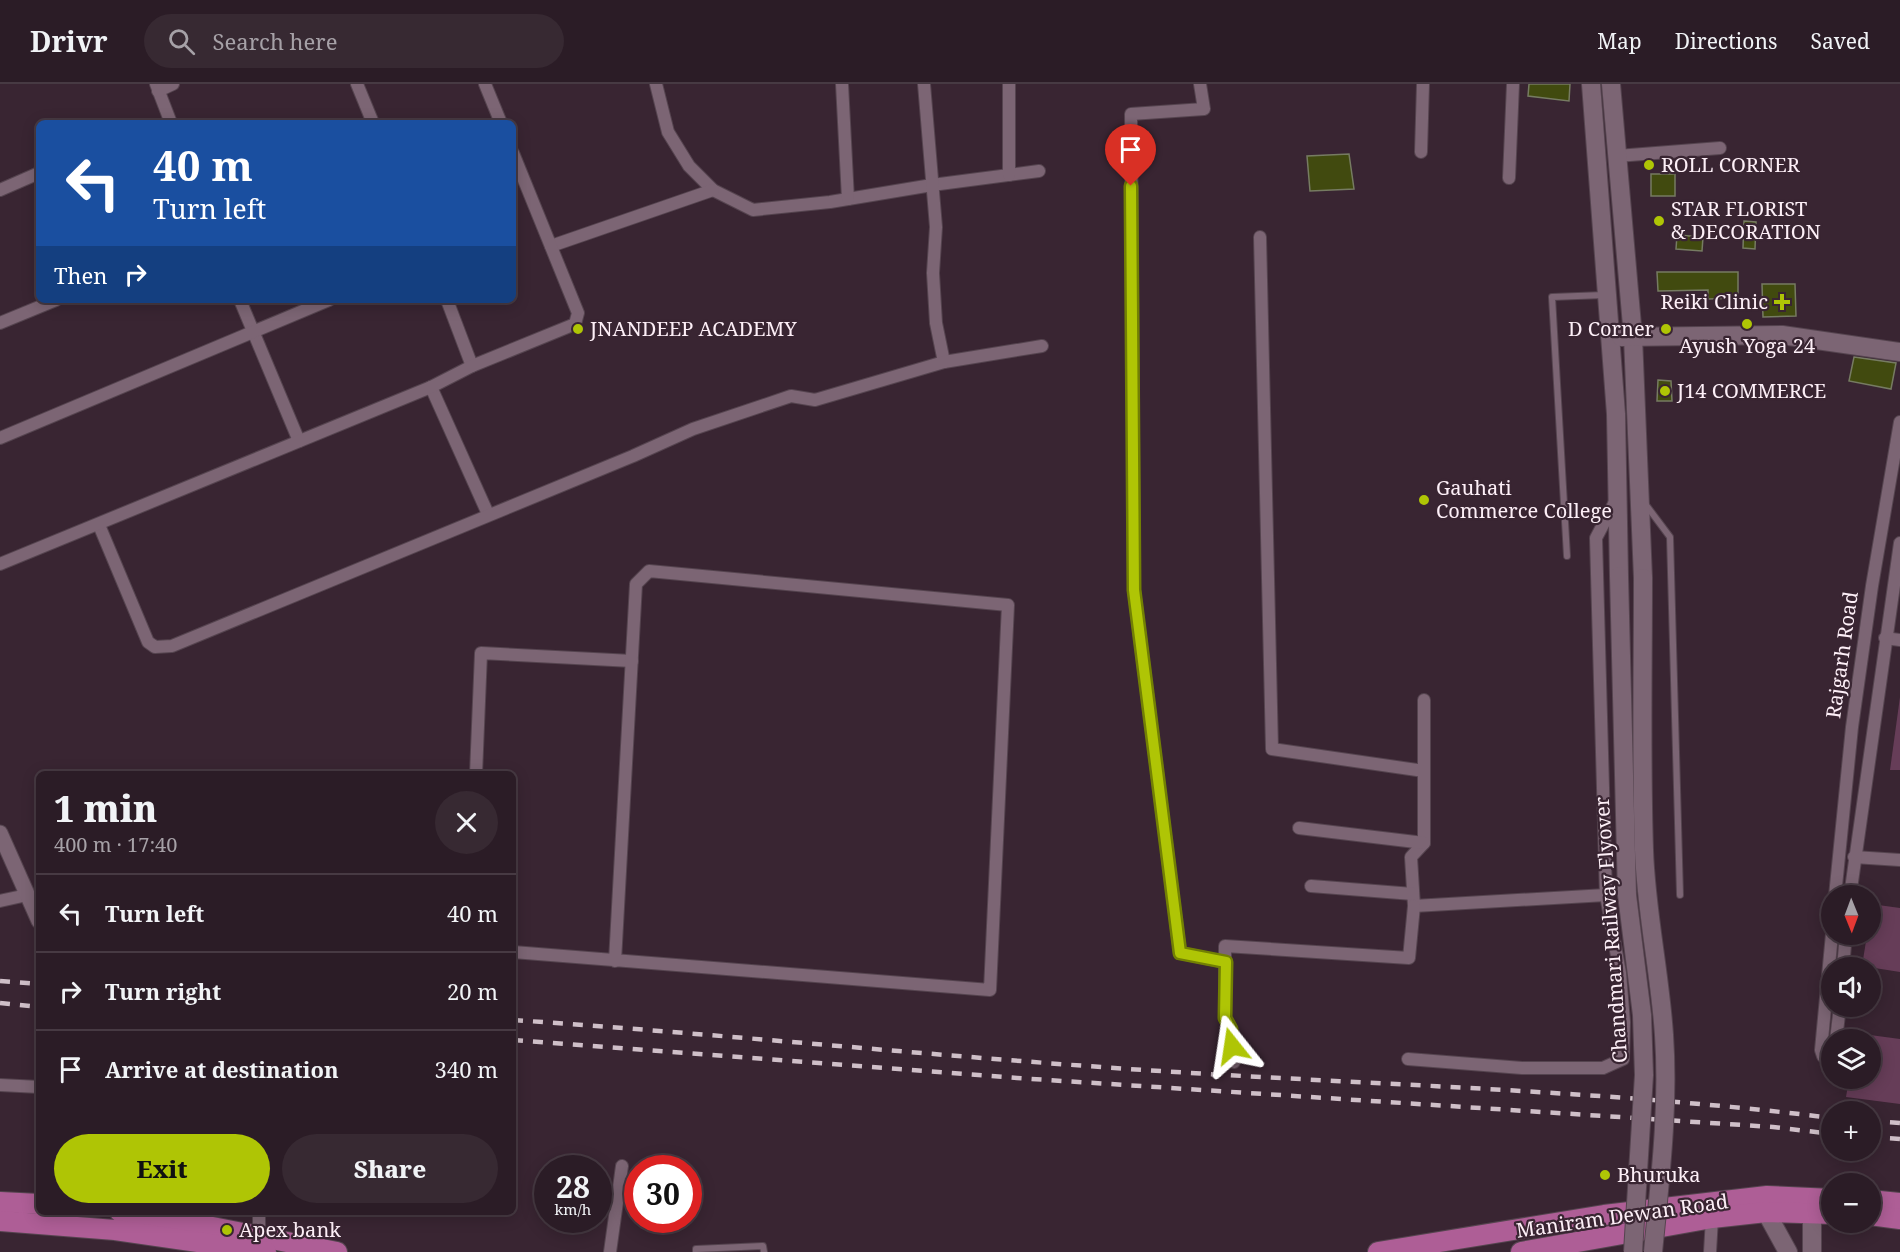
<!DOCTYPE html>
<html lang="en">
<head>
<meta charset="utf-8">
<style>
  :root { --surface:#2b1c26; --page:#372932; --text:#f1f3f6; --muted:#a6a1a7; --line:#473a43; --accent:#afc505 }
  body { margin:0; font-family:"Noto Serif",serif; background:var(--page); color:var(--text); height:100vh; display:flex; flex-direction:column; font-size:22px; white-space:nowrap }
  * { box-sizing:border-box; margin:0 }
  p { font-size:20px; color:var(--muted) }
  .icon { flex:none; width:33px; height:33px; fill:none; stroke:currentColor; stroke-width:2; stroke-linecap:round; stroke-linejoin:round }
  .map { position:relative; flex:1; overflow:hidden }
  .sheet { position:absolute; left:36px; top:687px; width:480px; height:444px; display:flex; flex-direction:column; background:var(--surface); border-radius:9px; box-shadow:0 3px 15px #0003,0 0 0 2px var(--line) }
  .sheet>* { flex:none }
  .banner { position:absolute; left:36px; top:36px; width:480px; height:183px; border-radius:9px; box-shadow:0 3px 15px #0003,0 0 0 2px var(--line); background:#1a4fa0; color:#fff; overflow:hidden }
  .needle { width:39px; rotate:179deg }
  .tools { position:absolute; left:1821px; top:801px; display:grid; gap:12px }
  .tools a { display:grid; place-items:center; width:60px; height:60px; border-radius:50%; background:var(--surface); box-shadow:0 3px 15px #0003,0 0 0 2px var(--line); font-size:30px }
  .speed { position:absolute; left:534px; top:1071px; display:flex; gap:12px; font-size:30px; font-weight:700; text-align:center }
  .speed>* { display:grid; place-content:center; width:78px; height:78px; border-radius:50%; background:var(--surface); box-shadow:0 3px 15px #0003,0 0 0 2px var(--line); line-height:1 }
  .speed small { font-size:15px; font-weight:400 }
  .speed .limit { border:9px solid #d22; background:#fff; color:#111 }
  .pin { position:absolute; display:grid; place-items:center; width:51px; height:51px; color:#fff; margin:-62px -26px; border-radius:50% 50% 50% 0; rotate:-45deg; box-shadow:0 0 6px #0007 }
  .pin .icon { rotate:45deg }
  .me { position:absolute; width:66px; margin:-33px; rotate:345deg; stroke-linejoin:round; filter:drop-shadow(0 0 4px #0008) }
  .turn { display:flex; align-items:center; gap:21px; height:126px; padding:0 18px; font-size:27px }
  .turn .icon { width:78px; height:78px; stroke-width:2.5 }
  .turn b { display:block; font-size:42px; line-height:51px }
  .then { display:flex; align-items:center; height:57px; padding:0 18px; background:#0003; gap:12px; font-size:22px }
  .round { display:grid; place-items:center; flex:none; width:63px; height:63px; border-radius:32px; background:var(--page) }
  .headline { display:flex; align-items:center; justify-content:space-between; height:102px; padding:0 18px }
  h1 { font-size:36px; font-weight:800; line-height:45px }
  .cta { display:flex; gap:12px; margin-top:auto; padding:12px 18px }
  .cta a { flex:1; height:69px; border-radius:36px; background:var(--accent); color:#111; font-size:24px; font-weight:800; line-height:69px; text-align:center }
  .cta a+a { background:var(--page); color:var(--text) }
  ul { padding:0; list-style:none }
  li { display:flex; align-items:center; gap:18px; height:78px; padding:0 18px; border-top:2px solid var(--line) }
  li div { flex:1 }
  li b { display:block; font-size:22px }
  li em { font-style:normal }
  header { display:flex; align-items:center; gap:36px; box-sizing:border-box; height:84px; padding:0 30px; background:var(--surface); border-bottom:2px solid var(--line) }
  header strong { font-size:28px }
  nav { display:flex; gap:33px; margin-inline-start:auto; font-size:21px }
  .search { width:420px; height:54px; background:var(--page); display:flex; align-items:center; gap:15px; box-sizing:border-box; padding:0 21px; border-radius:33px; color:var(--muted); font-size:22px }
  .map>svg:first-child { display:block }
  .green { fill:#663d58 }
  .building { fill:#414a0f; stroke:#767b62; stroke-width:1.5 }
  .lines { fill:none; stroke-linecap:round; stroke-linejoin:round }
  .service-casing { stroke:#55444f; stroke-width:8 }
  .minor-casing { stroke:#55444f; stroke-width:14 }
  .tertiary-casing { stroke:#55444f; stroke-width:17 }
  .secondary-casing { stroke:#55444f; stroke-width:20 }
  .primary-casing { stroke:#55444f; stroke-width:22 }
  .service { stroke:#7c6574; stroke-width:6 }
  .minor { stroke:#7c6574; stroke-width:12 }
  .tertiary { stroke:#7c6574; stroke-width:15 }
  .secondary { stroke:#7c6574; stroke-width:18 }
  .primary { stroke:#ae5e96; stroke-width:20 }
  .rail { stroke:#cfbfc8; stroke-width:4.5; stroke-dasharray:10 10; stroke-linecap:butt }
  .secondary-bridge-casing { stroke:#55444f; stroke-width:20; stroke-linecap:butt }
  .secondary-bridge { stroke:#7c6574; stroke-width:18 }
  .route-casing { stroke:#728003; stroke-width:15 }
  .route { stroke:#afc505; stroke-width:10 }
  .poi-dot { fill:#afc505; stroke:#392532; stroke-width:2 }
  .labels { text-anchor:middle; stroke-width:4.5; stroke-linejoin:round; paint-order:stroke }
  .poi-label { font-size:20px; fill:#fdeff7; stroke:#392532; text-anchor:start }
  .street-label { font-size:20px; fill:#fdeff7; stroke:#392532 }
</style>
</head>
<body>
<header>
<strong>Drivr</strong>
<div class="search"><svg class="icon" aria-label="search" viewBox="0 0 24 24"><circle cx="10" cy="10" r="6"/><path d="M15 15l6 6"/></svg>Search here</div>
<nav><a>Map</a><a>Directions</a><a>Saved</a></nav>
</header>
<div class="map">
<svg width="1900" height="1168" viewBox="0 0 1900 1168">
  <rect width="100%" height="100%" fill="#392532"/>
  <g class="green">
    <path d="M1900 613V686H1890Z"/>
    <path d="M1871 820 1900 824V888L1862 882 1867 851 1870 850Z"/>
    <path d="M1855 949 1900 955V1020L1846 1013 1849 995 1870 994V956L1854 955Z"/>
  </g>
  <g class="building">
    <path d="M1529 0H1570L1569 17 1528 12Z"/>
    <path d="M1349 70 1354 105 1310 107 1307 72Z"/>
    <rect x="1651" y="90" width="24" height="22"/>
    <path d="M1744 137 1756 138 1755 165 1743 164Z"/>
    <path d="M1677 151 1703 153 1702 167 1676 165Z"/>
    <path d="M1657 188H1738V214L1708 215V206L1658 207Z"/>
    <path d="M1762 200H1795L1796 232 1763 233Z"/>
    <path d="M1854 273 1896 279 1891 305 1849 297Z"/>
    <path d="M1658 296 1671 297 1672 317H1657Z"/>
  </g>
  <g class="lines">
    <defs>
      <g id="service">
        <path d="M1646 421 1670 453 1680 811"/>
        <path d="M1567 472 1552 213 1604 211"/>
        <path d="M696 1168V1165L763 1162 764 1168"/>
      </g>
      <g id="minor">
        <path d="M156 0 171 39"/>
        <path d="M357 0 373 39"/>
        <path d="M485 0 501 39"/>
        <path d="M656 0 668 48 689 82 713 106 753 126 830 118 932 101 1039 87"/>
        <path d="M842 0 848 115"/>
        <path d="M924 0 936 143 933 189 936 239 944 278"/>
        <path d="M1009 0V91"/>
        <path d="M1200 0 1204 25 1131 30 1134 506 1180 869 1225 878"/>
        <path d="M158 7 173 0"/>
        <path d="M1421 68 1423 0"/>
        <path d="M1617 72 1720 64"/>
        <path d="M1509 94 1513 0"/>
        <path d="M0 106 39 89"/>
        <path d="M1260 153 1272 665 1424 687"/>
        <path d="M551 162 713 106"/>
        <path d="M240 216 299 357"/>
        <path d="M447 216 472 282"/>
        <path d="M0 239 56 216"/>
        <path d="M431 303 488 430"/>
        <path d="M0 354 329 216"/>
        <path d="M99 441 148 558 155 563 172 562 633 372 693 345 791 312 815 316 944 278 1042 262"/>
        <path d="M0 480 431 303 472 282 575 240 578 229 513 69"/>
        <path d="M1885 554 1900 556"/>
        <path d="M1424 616V759L1411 773 1414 822 1606 811"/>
        <path d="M476 690 481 569 632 577"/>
        <path d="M1299 744 1424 759"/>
        <path d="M1854 773 1900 776"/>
        <path d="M1311 802 1413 810"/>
        <path d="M1835 812 1852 643 1872 502 1900 338"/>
        <path d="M1850 812 1900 459"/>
        <path d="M0 817 27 811"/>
        <path d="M513 868C672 881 831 894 990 906L1008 521 649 487 636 500 615 877"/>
        <path d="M1843 884 1846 850"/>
        <path d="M1836 956 1840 922"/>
        <path d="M1832 971 1823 972 1821 966 1832 850"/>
        <path d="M1408 975 1522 984H1603L1623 975 1624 938 1620 889 1606 811 1596 454 1616 416"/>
        <path d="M1234 978 1231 945 1225 934V862L1409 874 1414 822"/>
        <path d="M0 1001 39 1003"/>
        <path d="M259 1156V1128"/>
        <path d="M610 1168 622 1082"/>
        <path d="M1710 1168 1712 1134"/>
      </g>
      <path id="tertiary" d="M0 749 39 837"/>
      <g id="secondary">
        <path d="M1591 0 1616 330 1619 492"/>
        <path d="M1611 0 1633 253 1643 494"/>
        <path d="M1621 253 1782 251 1900 268"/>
        <path d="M1767 1115 1766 1128 1788 1168"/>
        <path d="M1812 1116V1168"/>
      </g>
      <g id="primary">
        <path d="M1870 1116 1900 1119"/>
        <path d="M0 1118 39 1120"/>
        <path d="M120 1128 172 1135 337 1168"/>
        <path d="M1870 1131 1900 1135"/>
        <path d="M0 1137 115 1146 266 1168"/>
        <path d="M1378 1168 1604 1131 1767 1112 1832 1115"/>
        <path d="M1521 1168 1712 1134 1766 1128 1832 1130"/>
      </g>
    </defs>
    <use href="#service" class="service-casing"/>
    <use href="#minor" class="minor-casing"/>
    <use href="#tertiary" class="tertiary-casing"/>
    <use href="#secondary" class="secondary-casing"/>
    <use href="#primary" class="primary-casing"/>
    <use href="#service" class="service"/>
    <use href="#minor" class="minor"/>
    <use href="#tertiary" class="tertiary"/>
    <use href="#secondary" class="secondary"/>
    <use href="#primary" class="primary"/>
    <g class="rail">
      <path d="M0 897 39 900"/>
      <path d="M0 919 39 923"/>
      <path d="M513 936C719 950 924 971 1129 985 1363 1001 1599 1005 1832 1034"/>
      <path d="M513 956 1017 994 1773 1043 1832 1050"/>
      <path d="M1870 1037 1900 1039"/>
      <path d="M1870 1053 1900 1055"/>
    </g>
    <defs>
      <g id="secondary-bridge">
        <path d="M1619 492 1627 811 1642 931 1644 991 1633 1168"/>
        <path d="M1643 494C1643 584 1641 675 1644 766 1646 828 1660 889 1664 951 1669 1023 1660 1096 1653 1168"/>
      </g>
    </defs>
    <use href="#secondary-bridge" class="secondary-bridge-casing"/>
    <use href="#secondary-bridge" class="secondary-bridge"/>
  </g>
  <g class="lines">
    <defs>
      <path id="route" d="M1131 102 1134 506 1180 869 1226 878 1225 934 1231 945 1232 962"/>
    </defs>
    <use href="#route" class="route-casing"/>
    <use href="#route" class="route"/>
  </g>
  <g class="poi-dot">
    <circle cx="1649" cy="81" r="6"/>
    <circle cx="1659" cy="137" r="6"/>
    <path d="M1779 209h6v6h6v6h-6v6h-6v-6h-6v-6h6z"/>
    <circle cx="1747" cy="240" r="6"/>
    <circle cx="578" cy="245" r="6"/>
    <circle cx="1666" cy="245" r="6"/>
    <circle cx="1665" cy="307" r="6"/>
    <circle cx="1424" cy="416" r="6"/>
    <circle cx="1605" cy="1091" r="6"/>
    <circle cx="227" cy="1146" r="6"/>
  </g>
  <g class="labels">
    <g class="poi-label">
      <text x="1661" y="88">ROLL CORNER</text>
      <text x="1671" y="132">STAR FLORIST<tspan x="1671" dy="23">&amp; DECORATION</tspan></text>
      <text x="1768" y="225" text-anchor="end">Reiki Clinic</text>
      <text x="590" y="252">JNANDEEP ACADEMY</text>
      <text x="1654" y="252" text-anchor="end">D Corner</text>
      <text x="1747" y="269" text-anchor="middle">Ayush Yoga 24</text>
      <text x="1677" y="314">J14 COMMERCE</text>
      <text x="1436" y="411">Gauhati<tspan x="1436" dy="23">Commerce College</tspan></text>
      <text x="1617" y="1098">Bhuruka</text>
      <text x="239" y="1153">Apex bank</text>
    </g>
    <g class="street-label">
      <text transform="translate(1842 571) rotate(-82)" y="7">Rajgarh Road</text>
      <text transform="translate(1611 846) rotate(-94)" y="7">Chandmari Railway Flyover</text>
      <text transform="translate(1622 1132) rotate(-8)" y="7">Maniram Dewan Road</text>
    </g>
  </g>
</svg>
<div class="tools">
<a><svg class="needle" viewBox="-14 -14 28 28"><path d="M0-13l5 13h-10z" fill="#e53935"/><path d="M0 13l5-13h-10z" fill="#a6a1a7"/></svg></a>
<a><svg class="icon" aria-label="sound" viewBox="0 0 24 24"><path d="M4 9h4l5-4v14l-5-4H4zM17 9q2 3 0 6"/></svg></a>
<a><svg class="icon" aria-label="layers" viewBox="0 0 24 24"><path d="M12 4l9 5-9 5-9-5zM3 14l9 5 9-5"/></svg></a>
<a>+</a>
<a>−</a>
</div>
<div class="speed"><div>28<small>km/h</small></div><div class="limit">30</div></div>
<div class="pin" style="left:1131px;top:102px;background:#d93025"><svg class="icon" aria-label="arrive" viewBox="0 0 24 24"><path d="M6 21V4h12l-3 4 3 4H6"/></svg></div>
<svg class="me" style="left:1232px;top:962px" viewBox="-20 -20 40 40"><path d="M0-17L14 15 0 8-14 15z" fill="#afc505" stroke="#fff" stroke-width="4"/></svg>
<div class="banner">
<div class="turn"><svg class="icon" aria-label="left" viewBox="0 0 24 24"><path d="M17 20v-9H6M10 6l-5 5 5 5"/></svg><div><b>40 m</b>Turn left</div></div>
<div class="then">Then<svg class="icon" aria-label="right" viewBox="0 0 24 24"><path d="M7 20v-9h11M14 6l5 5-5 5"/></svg></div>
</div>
<section class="sheet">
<div class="headline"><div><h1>1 min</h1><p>400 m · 17:40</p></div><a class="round"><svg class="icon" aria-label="close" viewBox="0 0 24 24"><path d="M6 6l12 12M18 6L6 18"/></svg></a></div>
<ul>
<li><svg class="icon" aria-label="left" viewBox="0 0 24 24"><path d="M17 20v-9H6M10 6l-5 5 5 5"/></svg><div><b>Turn left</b></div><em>40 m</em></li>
<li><svg class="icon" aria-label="right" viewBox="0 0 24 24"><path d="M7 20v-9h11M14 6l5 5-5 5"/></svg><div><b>Turn right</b></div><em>20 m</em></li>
<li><svg class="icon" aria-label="arrive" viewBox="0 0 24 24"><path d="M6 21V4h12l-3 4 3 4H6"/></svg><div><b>Arrive at destination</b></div><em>340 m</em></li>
</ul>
<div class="cta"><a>Exit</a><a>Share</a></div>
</section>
</div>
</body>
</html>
